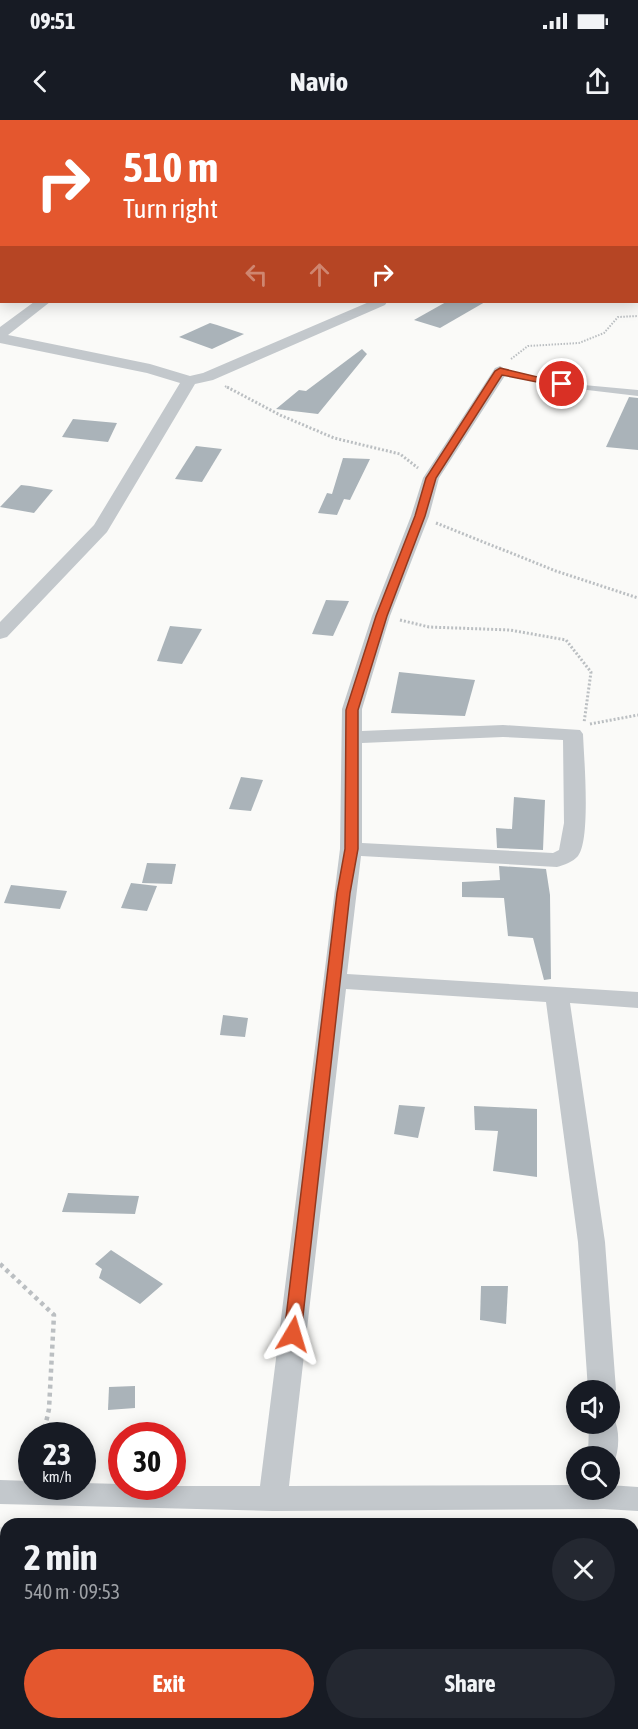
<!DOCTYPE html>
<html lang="en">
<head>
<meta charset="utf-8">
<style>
  :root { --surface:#171b24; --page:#242831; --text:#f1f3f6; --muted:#9ea1a6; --accent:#e4572e }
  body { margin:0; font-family:"Asap Condensed",sans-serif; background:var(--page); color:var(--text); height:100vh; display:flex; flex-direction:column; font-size:22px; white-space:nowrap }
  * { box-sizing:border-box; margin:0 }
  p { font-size:20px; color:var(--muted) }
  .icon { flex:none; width:33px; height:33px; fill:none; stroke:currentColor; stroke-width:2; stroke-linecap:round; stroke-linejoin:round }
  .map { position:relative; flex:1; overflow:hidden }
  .side { position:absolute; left:0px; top:1398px; width:639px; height:212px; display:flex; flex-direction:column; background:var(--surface); border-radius:18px 18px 0 0; box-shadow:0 3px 15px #0003 }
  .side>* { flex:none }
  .hud { position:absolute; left:0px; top:0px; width:639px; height:183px; box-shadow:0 3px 15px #0003; background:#e4572e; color:#fff; overflow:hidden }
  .tools { position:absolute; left:566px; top:1260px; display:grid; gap:12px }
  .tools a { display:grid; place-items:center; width:54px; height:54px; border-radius:50%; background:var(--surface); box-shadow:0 3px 15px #0003; font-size:30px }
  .speed { position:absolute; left:18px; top:1302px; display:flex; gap:12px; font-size:30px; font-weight:700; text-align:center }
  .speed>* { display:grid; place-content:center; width:78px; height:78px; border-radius:50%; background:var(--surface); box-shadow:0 3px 15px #0003; line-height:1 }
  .speed small { font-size:15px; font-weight:400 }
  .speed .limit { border:9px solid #d22; background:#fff; color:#111 }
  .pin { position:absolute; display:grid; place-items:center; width:51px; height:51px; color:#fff; margin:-26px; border:3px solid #fff; border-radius:50%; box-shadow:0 2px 6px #0007 }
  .me { position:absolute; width:66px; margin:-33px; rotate:7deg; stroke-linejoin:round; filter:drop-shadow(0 0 4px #0008) }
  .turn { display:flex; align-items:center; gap:21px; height:126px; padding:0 24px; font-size:27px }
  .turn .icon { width:78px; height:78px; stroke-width:2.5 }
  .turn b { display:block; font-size:42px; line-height:51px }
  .lanes { display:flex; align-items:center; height:57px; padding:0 24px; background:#0003; justify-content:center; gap:30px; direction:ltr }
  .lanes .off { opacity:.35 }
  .round { display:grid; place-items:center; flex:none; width:63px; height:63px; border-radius:32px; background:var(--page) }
  .summary { display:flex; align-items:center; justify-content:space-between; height:102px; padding:0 24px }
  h1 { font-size:36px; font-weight:700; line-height:45px }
  .cta { display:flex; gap:12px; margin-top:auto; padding:12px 24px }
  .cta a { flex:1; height:69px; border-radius:36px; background:var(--accent); color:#fff; font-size:24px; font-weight:700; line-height:69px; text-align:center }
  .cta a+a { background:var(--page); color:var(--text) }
  .status { display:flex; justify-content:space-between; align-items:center; height:42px; padding:0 30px; background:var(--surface); direction:ltr }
  .status svg { height:16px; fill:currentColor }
  header { display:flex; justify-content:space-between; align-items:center; height:78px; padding:0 24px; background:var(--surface); font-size:27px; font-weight:700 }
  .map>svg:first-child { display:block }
  .built { fill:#e8e9e9 }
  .building { fill:#aab3b9 }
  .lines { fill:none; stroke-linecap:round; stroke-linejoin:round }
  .path-far2 { stroke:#bbbfc2; stroke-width:2; stroke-dasharray:1.5 1.5; stroke-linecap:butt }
  .path-far1 { stroke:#bbbfc2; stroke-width:3; stroke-dasharray:2 2; stroke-linecap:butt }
  .path { stroke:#bbbfc2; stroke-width:4.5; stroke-dasharray:4 4; stroke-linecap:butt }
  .lane { fill:#c3c8cc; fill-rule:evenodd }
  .street { fill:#c3c8cc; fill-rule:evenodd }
  .route { fill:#e4572e; stroke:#94391e; stroke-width:1.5 }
</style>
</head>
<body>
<div class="status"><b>09:51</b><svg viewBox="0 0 49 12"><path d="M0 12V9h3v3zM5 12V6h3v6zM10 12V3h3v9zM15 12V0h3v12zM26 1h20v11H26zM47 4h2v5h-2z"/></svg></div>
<header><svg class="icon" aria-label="back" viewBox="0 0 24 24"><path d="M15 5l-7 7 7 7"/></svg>Navio<svg class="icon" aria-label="share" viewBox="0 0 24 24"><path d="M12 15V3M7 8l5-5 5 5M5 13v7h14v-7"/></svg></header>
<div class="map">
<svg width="638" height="1609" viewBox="0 0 638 1609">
  <rect width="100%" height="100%" fill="#fafaf8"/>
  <path class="built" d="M0 1407H6V1604H633V1435H638V1609H0Z"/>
  <g class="building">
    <path d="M446 182H485L440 208 414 200Z"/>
    <path d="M210 203 217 205 244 214 212 229 179 217Z"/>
    <path d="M362 229 367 234 318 294 276 289 299 270 306 271Z"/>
    <path d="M629 277 638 278V330L606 327Z"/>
    <path d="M73 299 117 303 108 322 62 317Z"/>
    <path d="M196 326 222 329 202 362 175 359Z"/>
    <path d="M343 338 370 339 350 380 344 379 337 395 318 393 327 373 332 374Z"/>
    <path d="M21 365 30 366 53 370 34 393 0 387Z"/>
    <path d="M326 480 349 481 333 516 312 514Z"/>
    <path d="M170 506 202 509 182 544 157 541Z"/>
    <path d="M399 552 475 560 465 596 391 593Z"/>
    <path d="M241 657 263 660 251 691 229 689Z"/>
    <path d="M514 677 545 680 543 730 497 728 496 708 512 709Z"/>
    <path d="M147 743 176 744 172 764 142 763Z"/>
    <path d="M499 746 546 749 550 775 551 859 544 860 533 818 508 816 504 778 462 777V762L500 760Z"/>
    <path d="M131 763 157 766 147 791 121 788Z"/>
    <path d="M11 765 67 771 60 789 4 783Z"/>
    <path d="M223 895 248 898 245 917 220 915Z"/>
    <path d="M399 985 425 987 418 1018 394 1014Z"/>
    <path d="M474 986 537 989V1057L493 1051 498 1011 475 1010Z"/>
    <path d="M68 1073 111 1075 139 1076 135 1094 62 1092Z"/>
    <path d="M111 1130 163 1164 140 1184 99 1158 102 1149 95 1144Z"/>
    <path d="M481 1166H508L506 1204 480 1200Z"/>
    <path d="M135 1266V1288L108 1290 109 1267Z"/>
  </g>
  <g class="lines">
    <g class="path-far2">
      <path d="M27 0 38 2"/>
      <path d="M116 2 118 0"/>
      <path d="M304 2 327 0"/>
      <path d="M511 239 528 226 579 223 604 213 618 197 638 196"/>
      <path d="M225 266 230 269"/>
    </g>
    <g class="path-far1">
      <path d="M227 267 280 295 334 318 400 334 418 348"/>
      <path d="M436 403 556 451 638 478"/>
      <path d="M400 500 429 507 510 510 566 520 591 552 584 603"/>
      <path d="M590 604 638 595"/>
    </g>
    <path class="path" d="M0 1144 54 1195 49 1289 43 1316"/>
    <g class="lane">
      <path d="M497 249 562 263 638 270V276L562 267 497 253Z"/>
      <path d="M0 1445 6 1446V1460L0 1459Z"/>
      <path d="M107 1604H123L124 1609H106Z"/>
    </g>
    <g class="street">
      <path d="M360 0H374L359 2Z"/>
      <path d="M34 182H50L8 215 150 244 190 256 203 253 369 182H387L385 185 213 260 195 264 107 412 7 517 0 519V502L94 405 180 263 147 253 0 223V207Z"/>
      <path d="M500 246 508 251 439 358 429 396 390 496 362 589V611L503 605 580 610 583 614C584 638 591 720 578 736 573 742 564 745 557 747L361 736 347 854 638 872V888L570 883 605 1122 616 1270 609 1279V1270H588L578 1122 546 882 346 869 289 1366 576 1365V1370H609V1365L638 1367V1391L604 1389 273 1391 0 1384V1360L32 1361V1366H82V1363L122 1364V1366H260L340 729 342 589 372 496 411 396 423 358 495 248ZM503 617 563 620 564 703 559 730 553 733 362 723V623Z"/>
      <path d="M609 1294 613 1296C620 1309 620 1331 613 1344L609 1346V1336H588L589 1304H609Z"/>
    </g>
  </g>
  <path class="route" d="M500 248 567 264 562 267 502 255 436 358 425 396 387 496 358 590V729L350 773 301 1214 299 1219 293 1221 287 1219 284 1214 337 773 345 729 346 590 376 496 415 396 426 358 495 251Z"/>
</svg>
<div class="tools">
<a><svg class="icon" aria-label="sound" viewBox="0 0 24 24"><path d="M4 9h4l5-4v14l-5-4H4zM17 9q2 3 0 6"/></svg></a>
<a><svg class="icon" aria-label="search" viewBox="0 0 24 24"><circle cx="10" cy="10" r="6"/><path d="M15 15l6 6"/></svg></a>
</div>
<div class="speed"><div>23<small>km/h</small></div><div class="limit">30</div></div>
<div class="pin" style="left:562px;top:264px;background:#d93025"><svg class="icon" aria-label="arrive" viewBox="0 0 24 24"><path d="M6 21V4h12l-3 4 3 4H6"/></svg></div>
<svg class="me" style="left:293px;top:1214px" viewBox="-20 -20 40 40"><path d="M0-17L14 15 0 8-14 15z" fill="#e4572e" stroke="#fff" stroke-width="4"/></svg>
<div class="hud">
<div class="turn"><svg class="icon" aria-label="right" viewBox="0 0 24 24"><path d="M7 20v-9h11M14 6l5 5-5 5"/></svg><div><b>510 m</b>Turn right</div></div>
<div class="lanes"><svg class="icon off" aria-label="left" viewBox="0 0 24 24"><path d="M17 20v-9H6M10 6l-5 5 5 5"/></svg><svg class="icon off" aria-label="ahead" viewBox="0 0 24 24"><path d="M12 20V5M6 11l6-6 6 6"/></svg><svg class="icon" aria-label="right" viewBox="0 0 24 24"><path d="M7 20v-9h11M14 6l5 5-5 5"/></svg></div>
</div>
<section class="side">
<div class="summary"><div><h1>2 min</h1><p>540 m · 09:53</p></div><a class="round"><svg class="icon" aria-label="close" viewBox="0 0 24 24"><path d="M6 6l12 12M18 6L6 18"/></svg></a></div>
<div class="cta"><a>Exit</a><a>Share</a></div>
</section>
</div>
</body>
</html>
